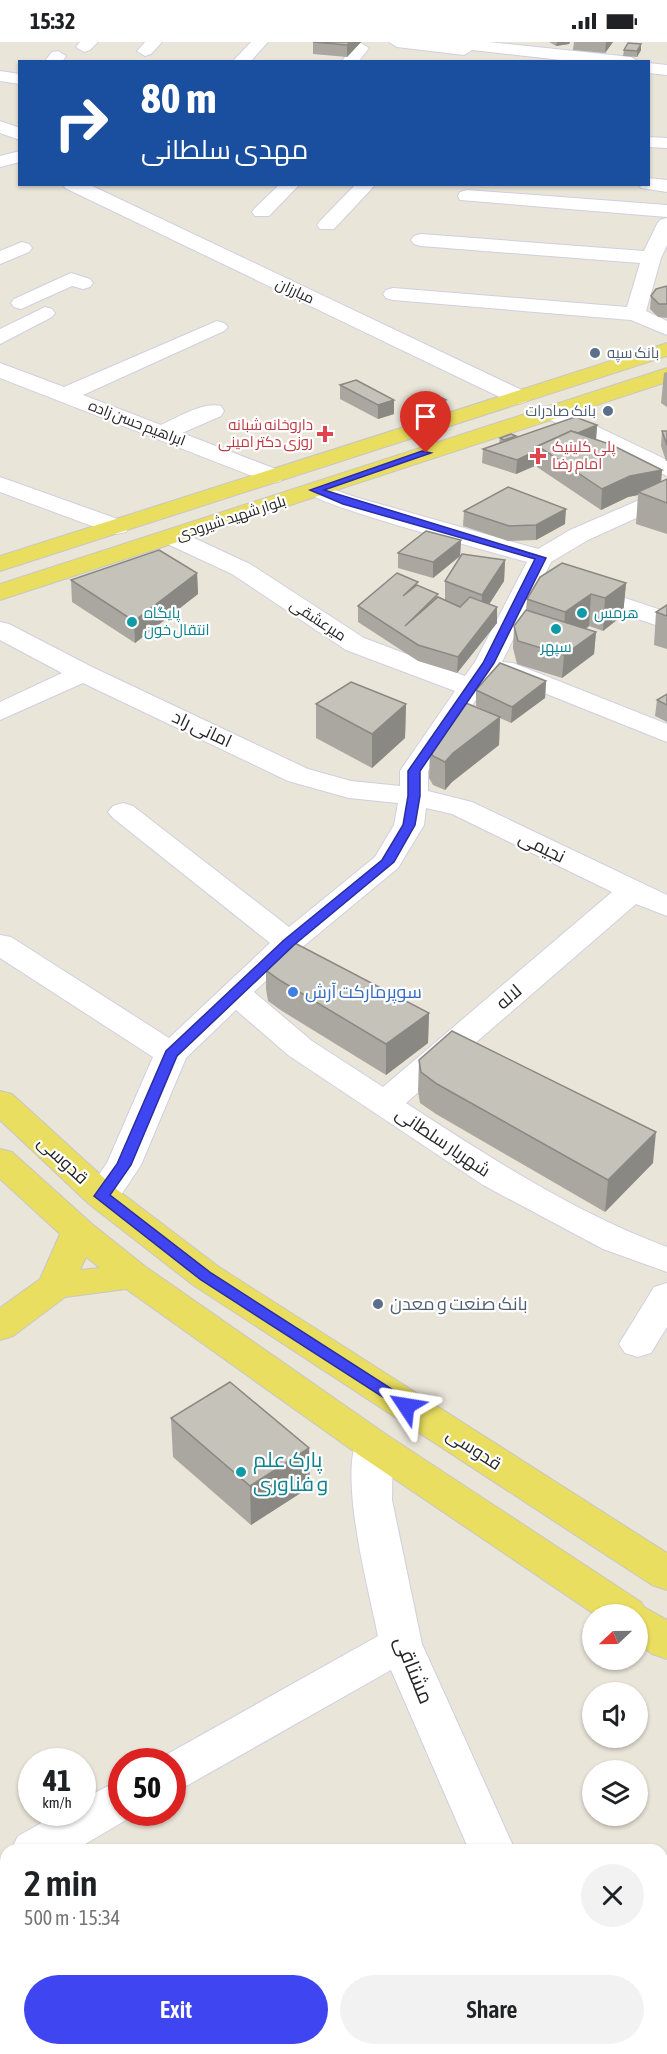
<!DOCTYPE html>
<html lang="en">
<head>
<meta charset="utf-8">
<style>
  :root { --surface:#fff; --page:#f2f2f2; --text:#202124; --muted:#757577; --accent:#3f45f1 }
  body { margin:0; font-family:"Asap Condensed",Cairo,sans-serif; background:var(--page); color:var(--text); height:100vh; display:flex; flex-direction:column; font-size:22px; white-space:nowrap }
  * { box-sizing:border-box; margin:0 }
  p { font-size:20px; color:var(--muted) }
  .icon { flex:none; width:33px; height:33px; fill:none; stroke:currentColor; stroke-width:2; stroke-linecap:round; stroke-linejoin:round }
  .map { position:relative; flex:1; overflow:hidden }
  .sheet { position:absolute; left:0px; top:1802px; width:668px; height:212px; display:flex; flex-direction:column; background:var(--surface); border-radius:18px 18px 0 0; box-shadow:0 2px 4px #0004 }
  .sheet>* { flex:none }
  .hud { position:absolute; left:18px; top:18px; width:632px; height:126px; border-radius:0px; box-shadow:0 2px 4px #0004; background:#1a4fa0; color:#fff; overflow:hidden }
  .needle { width:39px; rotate:248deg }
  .fabs { position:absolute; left:582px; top:1562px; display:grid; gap:12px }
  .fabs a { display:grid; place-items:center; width:66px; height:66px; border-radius:50%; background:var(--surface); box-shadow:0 2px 4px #0004; font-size:30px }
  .speed { position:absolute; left:18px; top:1706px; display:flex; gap:12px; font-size:30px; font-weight:700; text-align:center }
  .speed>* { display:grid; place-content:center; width:78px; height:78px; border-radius:50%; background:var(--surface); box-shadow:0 2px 4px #0004; line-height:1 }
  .speed small { font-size:15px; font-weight:400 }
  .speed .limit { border:9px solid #d22; background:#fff; color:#111 }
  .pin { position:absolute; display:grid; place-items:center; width:51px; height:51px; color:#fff; margin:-62px -26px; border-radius:50% 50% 50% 0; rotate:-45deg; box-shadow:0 0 6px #0007 }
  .pin .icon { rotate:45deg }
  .me { position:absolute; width:66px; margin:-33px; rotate:303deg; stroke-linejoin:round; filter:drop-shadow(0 0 4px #0008) }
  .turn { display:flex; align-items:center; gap:21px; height:126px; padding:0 24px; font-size:27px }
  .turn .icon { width:78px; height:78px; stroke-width:2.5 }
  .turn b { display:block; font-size:42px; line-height:51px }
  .round { display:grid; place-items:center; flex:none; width:63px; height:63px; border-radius:32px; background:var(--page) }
  .summary { display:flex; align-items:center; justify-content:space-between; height:102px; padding:0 24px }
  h1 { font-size:36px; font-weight:600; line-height:45px }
  .primary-button { display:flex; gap:12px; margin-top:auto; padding:12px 24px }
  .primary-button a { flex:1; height:69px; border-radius:36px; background:var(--accent); color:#fff; font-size:24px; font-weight:600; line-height:69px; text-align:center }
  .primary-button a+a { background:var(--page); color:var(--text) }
  .status { display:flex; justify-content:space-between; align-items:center; height:42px; padding:0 30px; background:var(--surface); direction:ltr }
  .status svg { height:16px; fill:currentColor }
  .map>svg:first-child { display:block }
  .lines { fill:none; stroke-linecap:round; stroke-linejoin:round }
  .minor-casing { stroke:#cfcfe0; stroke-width:2 }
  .major-casing { stroke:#c7c7c7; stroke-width:2 }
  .minor { fill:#fff; fill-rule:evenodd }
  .major { fill:#e9de5f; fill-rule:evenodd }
  .wall { fill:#a9a79f }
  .shaded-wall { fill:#8a8882 }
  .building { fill:#c5c2b9; stroke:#8a8882; stroke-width:1.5 }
  .route { fill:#3f45f1; stroke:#292d9d; stroke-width:1.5 }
  .service-dot { fill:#5c6f8a; stroke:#fff; stroke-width:2 }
  .health-dot { fill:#e0444e; stroke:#fff; stroke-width:2 }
  .culture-dot { fill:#0f9aa8; stroke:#fff; stroke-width:2 }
  .shop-dot { fill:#3f7fe0; stroke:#fff; stroke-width:2 }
  .labels { text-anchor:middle; stroke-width:4.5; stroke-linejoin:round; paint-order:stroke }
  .far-street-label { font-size:15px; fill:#272727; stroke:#fff }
  .far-service-label { font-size:15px; fill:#4e5e75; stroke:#fff; text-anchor:start }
  .far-health-label { font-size:15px; fill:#be3a42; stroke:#fff; text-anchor:end }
  .far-culture-label { font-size:15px; fill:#0d838f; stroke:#fff; text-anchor:start }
  .street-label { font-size:18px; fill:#272727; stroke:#fff }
  .shop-label { font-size:18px; fill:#366cbe; stroke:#fff; text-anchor:start }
  .service-label { font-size:18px; fill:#4e5e75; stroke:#fff; text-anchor:start }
  .near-culture-label { font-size:21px; fill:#0d838f; stroke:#fff; text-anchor:start }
  .near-street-label { font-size:21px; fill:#272727; stroke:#fff }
</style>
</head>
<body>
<div class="status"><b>15:32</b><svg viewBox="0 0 49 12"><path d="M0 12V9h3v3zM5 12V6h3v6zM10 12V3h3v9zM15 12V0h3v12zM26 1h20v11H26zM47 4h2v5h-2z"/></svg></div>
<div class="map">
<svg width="667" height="2012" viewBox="0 0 667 2012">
  <rect width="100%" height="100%" fill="#eae5d9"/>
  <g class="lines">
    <defs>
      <g id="minor">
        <path d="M80 0H98L90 8 84 10 76 5Z"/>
        <path d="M145 0H162L151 12 145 14 137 9Z"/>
        <path d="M251 0H268L250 20H232Z"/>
        <path d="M389 0H489L631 15 639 20H579L472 8 464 13 397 5Z"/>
        <path d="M361 1 369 6 358 20H341L355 3Z"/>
        <path d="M58 9 66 14 62 20H44L52 10Z"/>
        <path d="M648 21 667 23V33L648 31Z"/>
        <path d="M0 29 20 32V42L0 39Z"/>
        <path d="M0 79 20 86V98L0 91Z"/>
        <path d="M648 95 667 96V106L648 105Z"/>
        <path d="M20 109V120L0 125V114Z"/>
        <path d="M648 136 667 138V150L641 146 639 142H648Z"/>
        <path d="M63 142H88L526 350 529 355 526 360 518 362 510 360 65 146Z"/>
        <path d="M280 142H300L269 174H255L252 170 255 166Z"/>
        <path d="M356 142H376L334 187H320L317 183 320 179Z"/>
        <path d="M467 148 667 163V175L460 158 458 154 460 150Z"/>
        <path d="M667 176V203L661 216 646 269 667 279V293L631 278 393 258 386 256 383 252 386 248 393 246 627 265 640 221 421 204 414 202 411 198 414 194 421 192 644 209 657 182 660 178Z"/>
        <path d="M22 200 29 202 32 206 29 210 0 222V209Z"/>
        <path d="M71 231 90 237 93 241 90 245 83 247 72 244 21 267 14 265 11 261 14 257Z"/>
        <path d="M45 265 52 267 55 271 52 275 0 302V287Z"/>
        <path d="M217 279 224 281 228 285 224 289 83 353 161 383C179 375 202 360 221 364L224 369 221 374 182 391 281 429 285 434 281 439 273 441 265 439 0 336V321L64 345Z"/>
        <path d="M552 363 667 418V434L544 375 541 370 544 365Z"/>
        <path d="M0 435 126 480 129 485 126 490 117 492 108 490 0 450Z"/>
        <path d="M315 441 355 455 538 507 570 488 667 446V462L588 498 551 520 502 620 513 621 667 682V700L494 631 428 729V749L472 760 667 853V874L636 862 406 1061C489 1115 573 1170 667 1205V1230L603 1207 483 1143 288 1013 236 968 186 1016 141 1123 115 1162 102 1165 89 1162 84 1154 107 1121 153 1015 0 916V893L11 895 169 996 270 901 113 776 108 770 113 764 123 761 133 764 289 885 375 815 394 783 398 761 349 756 288 739 83 641 0 678V660L62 631 0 598V580L9 582 92 625 308 727 351 739 400 744V729L455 649 346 608 232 532 163 500 160 495 163 490 172 488 181 490 250 522 364 596 465 634 475 620 527 520C496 511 314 463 303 448L307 443ZM426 766 452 772 612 850 383 1045 312 999 254 950 300 907 398 826 424 783Z"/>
        <path d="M583 542 667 570V587L574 555 570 550 574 545Z"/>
        <path d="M667 1241V1285L651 1311 638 1315 625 1311 619 1302 654 1245Z"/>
        <path d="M373 1389 387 1393 393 1403 392 1458 422 1602 515 1808H469L391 1628 188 1743 172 1748V1719H155L378 1594C369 1548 337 1432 359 1393Z"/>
        <path d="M122 1739V1770L138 1771 75 1808H11L18 1794 61 1770H82V1758L106 1745Z"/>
        <path d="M586 2007H638L640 2012H588Z"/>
      </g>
      <g id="major">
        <path d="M667 301V314L0 529V514Z"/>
        <path d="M667 326V340L0 558V542Z"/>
        <path d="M0 1049 12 1052 115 1146 219 1225 667 1511V1548L652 1543 193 1243 89 1162 0 1078Z"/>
        <path d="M0 1107 12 1110 92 1182 146 1225 387 1393 641 1560 644 1565 667 1578V1617L652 1612 638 1602V1572H594L359 1413 126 1247 65 1255 13 1294 0 1298V1266L40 1237 60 1192 0 1137ZM86 1215 100 1226 80 1228Z"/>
      </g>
    </defs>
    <use href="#minor" class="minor-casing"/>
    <use href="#major" class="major-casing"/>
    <use href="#minor" class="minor"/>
    <use href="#major" class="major"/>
  </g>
  <g class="wall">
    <path d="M313 0H361L347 15 313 12Z"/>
    <path d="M549 0H570L569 2 556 4Z"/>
    <path d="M574 0H613L605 11 573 8Z"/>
    <path d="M624 8H641L637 15 623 14Z"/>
    <path d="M667 244V276L658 275 650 267 651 254Z"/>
    <path d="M667 330V365L661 361 664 331Z"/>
    <path d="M340 343 394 358V372L378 377 340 357Z"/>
    <path d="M430 360 446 366 434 369 430 367Z"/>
    <path d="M597 383 596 398 662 428 661 440 667 437V492L636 482 638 453 628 455 601 468 537 425V423L516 432 482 421 483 407 499 401 500 396 516 395Z"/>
    <path d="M662 389H667V419H666L661 404Z"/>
    <path d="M464 469 565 482 536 498 508 499 463 484Z"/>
    <path d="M461 498 460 514 433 536 398 526V511Z"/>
    <path d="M505 518 504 539 489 562 497 581 457 631 418 619 358 580V564L418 544 445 558V539Z"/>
    <path d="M197 531 198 552 135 601 72 560 71 538Z"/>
    <path d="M626 541 623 573 603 589 589 584 586 587 596 590 594 612 562 636 517 622 513 606 514 584 526 568 527 557Z"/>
    <path d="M667 563V607L654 603 656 570Z"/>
    <path d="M546 639 545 656 511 681 500 676 499 703 452 740 445 748 433 743 429 736 430 708 491 671 476 664V648Z"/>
    <path d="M667 652V680L655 674 657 658Z"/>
    <path d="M316 662H406L405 696 372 726 316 696Z"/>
    <path d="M266 917 429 971 428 1001 386 1033 282 969 268 959 266 947Z"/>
    <path d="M419 1018 653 1121 605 1170 436 1072 420 1061 418 1049Z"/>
    <path d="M171 1376 310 1445 251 1483 173 1415Z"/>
  </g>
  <g class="shaded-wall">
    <path d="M350 0H361L347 15V3Z"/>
    <path d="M557 0H570L569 2 556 4Z"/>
    <path d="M606 0H613L605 11Z"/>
    <path d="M641 2V8L637 15V9Z"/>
    <path d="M394 358V372L378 377V363Z"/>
    <path d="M446 358V366L434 369 435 362Z"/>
    <path d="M597 383 596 398 542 407Z"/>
    <path d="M538 408 537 423 516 432 517 418Z"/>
    <path d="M662 428 660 449 638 450V453L628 455 601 468 602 447 630 434Z"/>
    <path d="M566 467 565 482 536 498V483Z"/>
    <path d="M461 498 460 514 433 536V520Z"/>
    <path d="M505 518 504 539 481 575 482 553Z"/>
    <path d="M197 531 198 552 135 601 134 579Z"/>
    <path d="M626 541 623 573 603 589 605 556Z"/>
    <path d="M591 552 589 584 563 603 565 570Z"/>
    <path d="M497 565V581L457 631 458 615Z"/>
    <path d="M596 590 594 612 562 636 564 613Z"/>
    <path d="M546 639 545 656 511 681 512 665Z"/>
    <path d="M406 662 405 696 372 726V692Z"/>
    <path d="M500 675 499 703 452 740 445 748V720L453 711Z"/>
    <path d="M429 971 428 1001 386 1033V1002Z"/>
    <path d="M656 1090 653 1121 605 1170 608 1138Z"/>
    <path d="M309 1406 310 1445 251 1483 250 1444Z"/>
  </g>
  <g class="building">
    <path d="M313 0H350L347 3Z"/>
    <path d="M628 1 641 2 637 9 624 8Z"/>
    <path d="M667 244V262H659L651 254 656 247Z"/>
    <path d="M356 338 394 358 378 363 340 343Z"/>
    <path d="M442 356 446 358 435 362 430 360Z"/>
    <path d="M575 375 597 383 578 391 571 389 538 404V408L517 418 483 407Z"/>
    <path d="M571 389 612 403 662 428 630 434 602 447 538 404Z"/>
    <path d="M662 389H667V403Z"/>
    <path d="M511 392 516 394 504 398 500 396Z"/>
    <path d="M667 437V461L638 450Z"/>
    <path d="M508 445 566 467 536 483 509 484 464 469Z"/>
    <path d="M426 489 461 498 433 520 398 511Z"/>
    <path d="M159 508 197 531 134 579 71 538Z"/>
    <path d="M462 512 505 518 482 553 445 539Z"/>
    <path d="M562 521 626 541 605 556 591 552 565 570 527 557 540 535Z"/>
    <path d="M397 531 418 540 403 554 417 543 438 552 405 584 438 555 460 565 470 555 497 565 458 615 418 603 358 564Z"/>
    <path d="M667 563V574L656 570Z"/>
    <path d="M526 568 596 590 564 613 518 599 514 584Z"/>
    <path d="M500 621 546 639 512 665 476 648Z"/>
    <path d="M351 640 406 662 372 692 316 662Z"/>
    <path d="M667 652V663L657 658Z"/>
    <path d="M461 659 500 675 453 711 445 720 433 714 430 708Z"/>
    <path d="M289 898 429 971 386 1002 281 939 267 929 266 917Z"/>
    <path d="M452 989 656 1090 608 1138 437 1042 421 1030 419 1018Z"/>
    <path d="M230 1340 309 1406 250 1444 171 1376Z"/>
  </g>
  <path class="route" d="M422 409 431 411 324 448 546 516 494 621 420 729V754L415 783 394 820 294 903 177 1014 131 1123 110 1153 211 1231 412 1360 414 1364 412 1368 406 1370 201 1238 94 1154 117 1122 166 1009 284 898 382 818 403 783 408 754V729L483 621 535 517 343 462 310 448Z"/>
  <g class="service-dot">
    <circle cx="595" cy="311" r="6"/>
    <circle cx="608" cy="369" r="6"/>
    <circle cx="378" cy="1262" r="6"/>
  </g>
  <g class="health-dot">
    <path d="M322 383h6v6h6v6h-6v6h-6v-6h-6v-6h6z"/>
    <path d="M535 405h6v6h6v6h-6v6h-6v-6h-6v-6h6z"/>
  </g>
  <g class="culture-dot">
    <circle cx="582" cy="571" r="6"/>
    <circle cx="132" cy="580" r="6"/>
    <circle cx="556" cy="587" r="6"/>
    <circle cx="241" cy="1430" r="6"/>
  </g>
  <circle class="shop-dot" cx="293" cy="950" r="6"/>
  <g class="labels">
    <g class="far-street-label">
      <text transform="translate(295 249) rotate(25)" y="5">مبارزان</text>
      <text transform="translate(137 381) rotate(21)" y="5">ابراهیم حسن زاده</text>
      <text transform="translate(231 476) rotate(-18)" y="5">بلوار شهید شیرودی</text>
      <text transform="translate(318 578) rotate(33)" y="5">میرعشقی</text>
    </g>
    <g class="far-service-label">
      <text x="607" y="316">بانک سپه</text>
      <text x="596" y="374" text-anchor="end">بانک صادرات</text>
    </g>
    <g class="far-health-label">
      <text x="313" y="388">داروخانه شبانه<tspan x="313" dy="17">روزی دکتر امینی</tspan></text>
      <text x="552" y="410" text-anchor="start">پلی کلینیک<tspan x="552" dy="17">امام رضا</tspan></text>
    </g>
    <g class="far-culture-label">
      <text x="144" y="576">پایگاه<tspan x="144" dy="17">انتقال خون</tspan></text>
      <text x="594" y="576">هرمس</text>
      <text x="556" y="610" text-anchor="middle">سپهر</text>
    </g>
    <g class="street-label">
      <text transform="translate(202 687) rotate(25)" y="6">امانی راد</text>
      <text transform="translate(542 805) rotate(26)" y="6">نجیمی</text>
      <text transform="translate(509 955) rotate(-41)" y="6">لاله</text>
      <text transform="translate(443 1100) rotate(34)" y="6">شهریار سلطانی</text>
      <text transform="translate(63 1118) rotate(43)" y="6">قدوسی</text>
      <text transform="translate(474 1407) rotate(33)" y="6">قدوسی</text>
    </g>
    <g class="shop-label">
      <text x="305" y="956">سوپرمارکت آرش</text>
    </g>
    <g class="service-label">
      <text x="390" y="1268">بانک صنعت و معدن</text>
    </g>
    <g class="near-culture-label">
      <text x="253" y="1425">پارک علم<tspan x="253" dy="24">و فناوری</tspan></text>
    </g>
    <g class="near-street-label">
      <text transform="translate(414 1628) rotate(68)" y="7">مشتاقی</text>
    </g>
  </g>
</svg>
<div class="fabs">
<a><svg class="needle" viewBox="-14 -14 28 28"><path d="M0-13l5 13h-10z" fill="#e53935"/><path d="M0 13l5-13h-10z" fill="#757577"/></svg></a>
<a><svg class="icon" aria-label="sound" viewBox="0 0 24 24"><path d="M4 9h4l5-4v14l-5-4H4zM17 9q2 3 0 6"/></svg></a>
<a><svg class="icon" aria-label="layers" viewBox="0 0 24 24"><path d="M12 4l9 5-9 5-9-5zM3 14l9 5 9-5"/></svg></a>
</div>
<div class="speed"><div>41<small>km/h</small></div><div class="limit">50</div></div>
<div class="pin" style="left:426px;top:411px;background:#d93025"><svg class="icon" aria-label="arrive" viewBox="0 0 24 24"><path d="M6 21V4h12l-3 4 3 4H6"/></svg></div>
<svg class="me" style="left:406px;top:1364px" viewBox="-20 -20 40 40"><path d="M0-17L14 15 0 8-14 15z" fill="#3f45f1" stroke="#fff" stroke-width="4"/></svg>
<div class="hud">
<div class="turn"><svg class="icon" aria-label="right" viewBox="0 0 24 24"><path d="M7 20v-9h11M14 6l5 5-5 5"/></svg><div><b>80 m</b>مهدی سلطانی</div></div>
</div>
<section class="sheet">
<div class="summary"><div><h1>2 min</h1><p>500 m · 15:34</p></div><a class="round"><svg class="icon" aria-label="close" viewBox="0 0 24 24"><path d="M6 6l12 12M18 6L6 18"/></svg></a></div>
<div class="primary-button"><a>Exit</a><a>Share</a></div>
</section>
</div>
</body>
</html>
